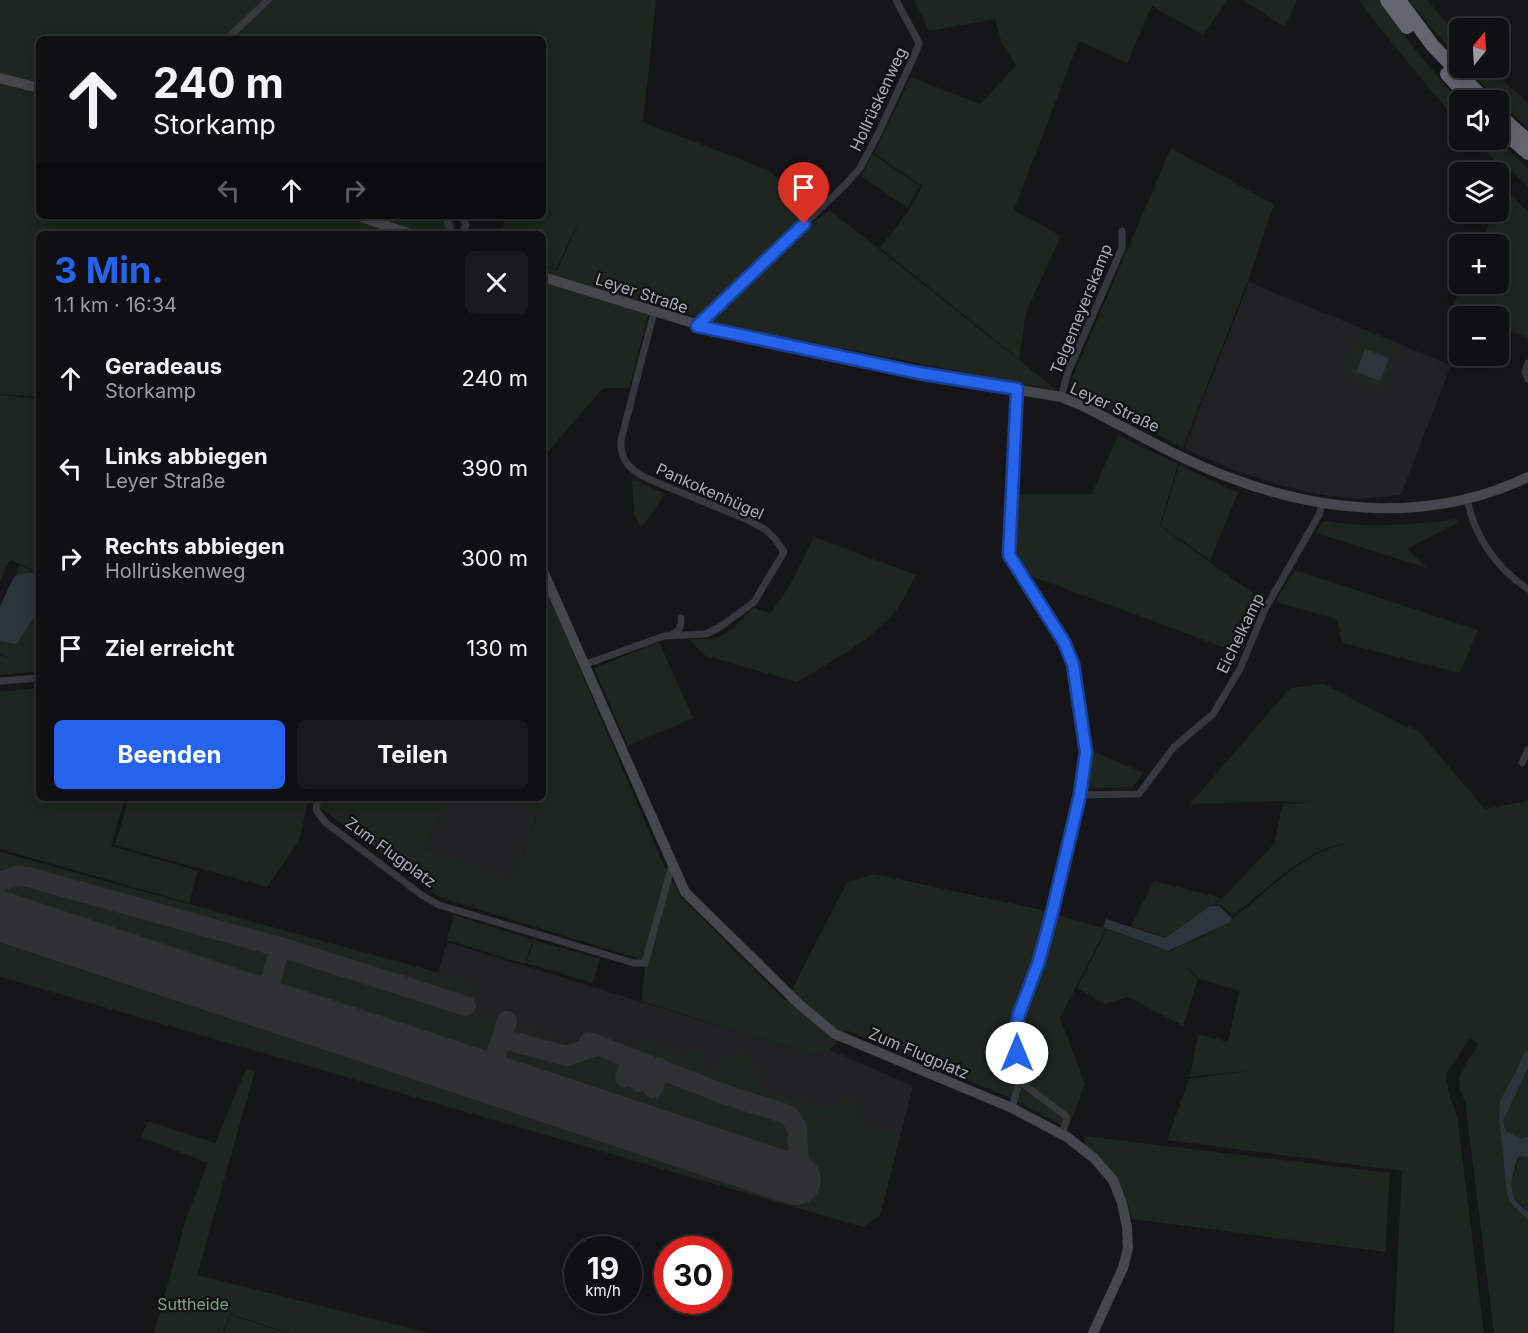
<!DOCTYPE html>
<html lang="de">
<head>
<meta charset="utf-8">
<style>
  :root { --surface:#101012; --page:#19191b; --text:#f1f3f6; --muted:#9c9d9f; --line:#303032; --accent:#2563eb }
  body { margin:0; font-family:Inter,sans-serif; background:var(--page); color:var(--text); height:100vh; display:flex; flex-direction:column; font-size:22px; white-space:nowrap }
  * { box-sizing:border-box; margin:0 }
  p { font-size:20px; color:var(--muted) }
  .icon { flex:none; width:33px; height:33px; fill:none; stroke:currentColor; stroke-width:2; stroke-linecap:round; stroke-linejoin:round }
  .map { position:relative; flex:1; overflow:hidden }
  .drawer { position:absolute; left:36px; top:231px; width:510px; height:570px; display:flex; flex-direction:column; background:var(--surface); border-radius:9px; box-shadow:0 3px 15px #0003,0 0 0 2px var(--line) }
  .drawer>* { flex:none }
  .guide { position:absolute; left:36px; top:36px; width:510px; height:183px; border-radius:9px; box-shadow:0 3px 15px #0003,0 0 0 2px var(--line); background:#101012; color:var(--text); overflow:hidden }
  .needle { width:39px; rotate:18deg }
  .fabs { position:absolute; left:1449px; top:18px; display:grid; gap:12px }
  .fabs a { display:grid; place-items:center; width:60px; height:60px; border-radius:9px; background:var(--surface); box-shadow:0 3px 15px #0003,0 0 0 2px var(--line); font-size:30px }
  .speed { position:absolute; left:564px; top:1236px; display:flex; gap:12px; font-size:30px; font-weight:700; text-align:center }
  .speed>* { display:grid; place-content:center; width:78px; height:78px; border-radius:50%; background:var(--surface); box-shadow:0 3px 15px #0003,0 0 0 2px var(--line); line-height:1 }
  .speed small { font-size:15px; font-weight:400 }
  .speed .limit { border:9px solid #d22; background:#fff; color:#111 }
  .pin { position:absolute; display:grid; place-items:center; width:51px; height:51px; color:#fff; margin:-62px -26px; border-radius:50% 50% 50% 0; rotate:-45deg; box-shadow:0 0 6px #0007 }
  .pin .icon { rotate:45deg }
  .me { position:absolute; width:66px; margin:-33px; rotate:0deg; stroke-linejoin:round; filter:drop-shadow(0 0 4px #0008) }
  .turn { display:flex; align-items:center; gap:21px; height:126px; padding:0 18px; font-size:27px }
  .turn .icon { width:78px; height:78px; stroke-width:2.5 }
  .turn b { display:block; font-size:42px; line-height:51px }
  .lanes { display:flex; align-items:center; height:57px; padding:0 18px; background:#0003; justify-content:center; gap:30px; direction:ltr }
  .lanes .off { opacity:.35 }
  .round { display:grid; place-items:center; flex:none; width:63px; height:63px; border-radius:9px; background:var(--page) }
  .overview { display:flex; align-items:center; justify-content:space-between; height:102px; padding:0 18px }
  h1 { font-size:36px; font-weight:700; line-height:45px; color:var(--accent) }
  .button { display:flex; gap:12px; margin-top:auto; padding:12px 18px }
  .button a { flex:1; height:69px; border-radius:9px; background:var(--accent); color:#fff; font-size:24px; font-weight:700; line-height:69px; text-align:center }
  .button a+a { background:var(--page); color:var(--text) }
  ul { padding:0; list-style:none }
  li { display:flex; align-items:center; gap:18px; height:90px; padding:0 18px }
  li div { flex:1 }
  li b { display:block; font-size:22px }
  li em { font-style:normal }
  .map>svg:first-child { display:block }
  .built { fill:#222225 }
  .green { fill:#1e261f }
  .water { fill:#2c353c }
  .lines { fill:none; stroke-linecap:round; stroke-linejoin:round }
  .taxiway { stroke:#303135; stroke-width:20 }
  .runway { stroke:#303135; stroke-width:50 }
  .street { stroke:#37383d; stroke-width:7 }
  .secondary { stroke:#45474d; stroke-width:10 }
  .highway { stroke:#63666e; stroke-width:14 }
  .route-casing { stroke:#184099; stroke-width:15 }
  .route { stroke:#2563eb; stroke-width:10 }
  .labels { text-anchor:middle; stroke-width:4.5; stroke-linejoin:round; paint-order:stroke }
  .street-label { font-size:16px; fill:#a8adb8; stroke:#111113 }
  .park-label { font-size:16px; fill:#7fa381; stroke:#111113 }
</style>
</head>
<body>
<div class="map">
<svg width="1528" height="1333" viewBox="0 0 1528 1333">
  <rect width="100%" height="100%" fill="#161618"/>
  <g class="built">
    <path d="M1249 282 1451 365 1401 495 1360 499 1323 495 1280 485 1234 470 1184 448Z"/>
    <path d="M452 798H512L537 816 513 882 422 847Z"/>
    <path d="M0 852 438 973 447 942 814 1055 830 1050 913 1086 880 1215 863 1227 0 977Z"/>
  </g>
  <g class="green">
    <path d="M0 0H656L643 122 768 170 814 208 764 257 830 210 1058 391 725 325 651 303 629 388H603L543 457V266L557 270 588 203 556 269 543 264V234H503L504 216H543V39H39V216H452L457 234H39V397L0 394Z"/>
    <path d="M914 0H1228L1203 35 1152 6 1127 63 1079 41 1014 210 1061 236 1026 312 1019 359 880 248 909 210 922 186 874 153 911 77 980 104 1016 65 1002 44 995 19 929 31Z"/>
    <path d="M1243 0H1297L1285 27Z"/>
    <path d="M1359 0H1379L1414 48 1459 102V124L1369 15Z"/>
    <path d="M1409 0H1427L1459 37V61Z"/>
    <path d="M1465 68H1490L1528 103V129Z"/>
    <path d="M1475 140H1497L1528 168V187L1503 162H1496Z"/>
    <path d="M1171 148 1274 204 1248 281 1183 448 1092 401 1069 393 1073 376Z"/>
    <path d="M873 154 920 186 908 208 861 176Z"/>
    <path d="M1501 195H1512L1528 212V338L1499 325 1498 316H1479L1453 305 1463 284H1498V244H1480L1494 212H1498L1499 202Z"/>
    <path d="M1362 330 1399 345 1382 389 1345 375Z"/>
    <path d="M0 395 39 399V574L10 559 38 501 0 581Z"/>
    <path d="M1118 435 1178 464 1160 526 1262 600 1239 653 1031 576 1016 552 1019 494H1092Z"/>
    <path d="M1179 465 1238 493 1210 560 1161 526Z"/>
    <path d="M632 478 665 494 641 528 634 514Z"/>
    <path d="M1456 519 1459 522 1407 549 1427 568 1316 533 1323 521C1370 529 1410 525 1456 519Z"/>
    <path d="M814 537 916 575C910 586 905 598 898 608 872 641 832 661 797 682L704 655 689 639C726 641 729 631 754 607L770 614 789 587Z"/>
    <path d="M20 565 39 575V671L0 675V655L15 660 0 654V612Z"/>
    <path d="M1295 570 1478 630 1460 673 1342 643 1337 619 1275 602Z"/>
    <path d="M543 583 661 859 681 898 786 1001 847 882 874 874 1042 910 1106 929 1060 1018 1085 1084 1068 1129 1015 1100 846 1030 830 1050 814 1055 641 1001 646 961 439 897 310 800 311 798H452L422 847 513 881 537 817 512 798H543Z"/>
    <path d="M659 642 693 718 628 746 594 668Z"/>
    <path d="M1324 684 1403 725 1418 730 1485 809 1528 801V1051H1525L1499 1117 1507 1195 1514 1207 1528 1220V1333H1494L1465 1101C1451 1073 1466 1068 1478 1044L1470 1038 1446 1074 1449 1094 1457 1115 1484 1333H1394L1402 1171 1167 1140 1189 1079 1253 1070 1190 1077 1198 1034 1228 1042 1239 991 1200 979 1182 963 1198 979 1183 1026 1128 997 1105 1004 1077 988 1107 929 1169 952C1186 942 1206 937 1222 926 1262 900 1300 850 1348 844 1315 841 1259 895 1233 916L1220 904 1211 906 1223 898 1274 844 1283 803 1300 804 1310 801 1299 803 1282 801 1190 804 1290 688Z"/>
    <path d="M39 688V798H125L111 846 198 871 189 903 0 849V692Z"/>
    <path d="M1093 751 1143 773 1133 787 1088 788Z"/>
    <path d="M129 798H309L299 841 267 887 115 845Z"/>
    <path d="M0 852 439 973 474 985 468 1002 283 942 29 873 15 872 0 877Z"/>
    <path d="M16 880H27L270 948V956L273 957 263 988 259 991 0 905 2 886 9 881Z"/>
    <path d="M1154 881 1222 898 1165 937 1131 926Z"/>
    <path d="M454 915 533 940 525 964 447 940Z"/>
    <path d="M0 927 806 1195 815 1172 804 1163 802 1158C801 1124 806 1115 770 1104L769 1098 773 1095 781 1094 830 1109 839 1106 845 1095 849 1094C855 1103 854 1114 860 1121 870 1132 889 1128 900 1136L880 1215 863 1227 0 976Z"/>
    <path d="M534 940 600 959 593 983 526 963Z"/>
    <path d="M297 956 502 1020 488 1065 272 995 271 991C276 976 277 956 297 956Z"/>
    <path d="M512 1023 536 1030 535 1033 567 1044 568 1040 583 1046 581 1048 573 1052H559L517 1040 509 1033Z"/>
    <path d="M641 1039 688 1058 691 1050 703 1054 704 1073 694 1076 689 1075 639 1055 637 1048Z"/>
    <path d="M509 1046 566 1059 598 1050 693 1085 694 1090 724 1101 725 1099C740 1103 785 1112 791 1125 796 1135 794 1152 794 1163L790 1166 498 1070 504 1048Z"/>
    <path d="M740 1052 746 1055C748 1062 751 1062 755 1067 759 1071 763 1084 762 1091L754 1099 717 1086 710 1074 726 1057 735 1056Z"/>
    <path d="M1528 1068V1136L1521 1139 1506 1131 1503 1121Z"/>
    <path d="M246 1069 255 1071 197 1275 430 1333H290L230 1314 223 1333H154L187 1216 208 1163 141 1137 148 1121 215 1143Z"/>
    <path d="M1084 1136 1390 1173 1385 1252 1132 1219C1125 1186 1111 1165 1085 1144Z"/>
    <path d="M1519 1156 1528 1157V1211L1513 1197 1511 1185Z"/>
    <path d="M230 1315 286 1333H224Z"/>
  </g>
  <g class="water">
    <path d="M1365 349 1389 358 1380 381 1356 372Z"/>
    <path d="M32 573 39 574V609L17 644 0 641V606L14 577 21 574Z"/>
    <path d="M1210 906H1219L1232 918 1231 922 1168 951 1103 927 1106 919 1165 938Z"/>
    <path d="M1525 1051H1528V1068L1503 1121 1506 1131 1521 1139 1528 1136V1157L1519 1156 1517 1159C1511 1183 1505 1196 1528 1211V1220L1514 1207 1507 1195 1499 1117 1500 1101 1518 1068Z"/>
  </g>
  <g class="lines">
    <g class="taxiway">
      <path d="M0 882 16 876 28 877 290 950 466 1006"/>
      <path d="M251 999C271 999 273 970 278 954L277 950 272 945"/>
      <path d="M589 1042 721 1093 789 1115 797 1128 799 1165 796 1180"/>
      <path d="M500 1043 507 1040 566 1056 599 1045"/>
      <path d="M473 1073 484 1074 492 1068"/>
      <path d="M625 1077 633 1058"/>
      <path d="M639 1082 646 1063"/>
      <path d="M503 1083 495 1077 492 1068 507 1021"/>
      <path d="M653 1088 660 1068"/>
    </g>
    <path class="runway" d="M0 916 796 1180"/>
    <g class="street">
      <path d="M227 39 268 0"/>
      <path d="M446 216 451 234"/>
      <path d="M461 234 466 225 462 216"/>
      <path d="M697 326 845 185 860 168 878 134 915 54 919 43 896 0"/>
      <path d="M1528 363 1525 372 1528 379"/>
      <path d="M1061 397 1068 372 1122 248V231"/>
      <path d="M1467 498C1474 536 1496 568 1528 589"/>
      <path d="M674 633C681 630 681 625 681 618"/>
      <path d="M586 664 664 636 706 634 720 627 754 602 784 552 775 539 766 530 748 520 646 478C629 469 620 460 621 440L654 312"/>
      <path d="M0 681 39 678"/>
      <path d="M1522 763 1528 750"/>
      <path d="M1080 795 1139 794 1174 747 1213 714 1240 669 1265 609 1319 515 1322 504"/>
      <path d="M318 798 316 810 326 823 423 896 439 905 634 963H645L672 865"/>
      <path d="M1019 1081 1066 1116 1067 1119 1062 1134"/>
      <path d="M1012 1108 1019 1081 1015 1033 1019 1014 1038 964 1080 795 1086 752 1073 664 1064 642 1009 555 1017 389"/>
    </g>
    <g class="secondary">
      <path d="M0 78 39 88"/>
      <path d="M359 216 410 234"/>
      <path d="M543 277 722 332 919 373 1061 397 1081 405C1129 429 1177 458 1228 477 1325 514 1432 523 1528 477"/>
      <path d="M543 571 685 892 800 1005 835 1034 1012 1108 1067 1137 1094 1158 1113 1180 1122 1203 1127 1227 1128 1248 1123 1268 1093 1333"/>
    </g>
    <g class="highway">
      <path d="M1387 0 1407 27"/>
      <path d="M1399 0 1433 46 1485 100"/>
      <path d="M1447 74 1471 100"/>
      <path d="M1498 114 1528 141"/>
      <path d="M1511 138 1528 153"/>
    </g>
  </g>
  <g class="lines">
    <defs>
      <path id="route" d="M804 224 697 326 919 373 1017 389 1009 555 1064 642 1073 664 1086 752 1080 795 1051 917 1038 964 1019 1014 1015 1033 1017 1053"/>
    </defs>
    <use href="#route" class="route-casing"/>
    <use href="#route" class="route"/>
  </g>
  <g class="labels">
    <g class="street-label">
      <text transform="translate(878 99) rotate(-65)" y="6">Hollrüskenweg</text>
      <text transform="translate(642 293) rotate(18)" y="6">Leyer Straße</text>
      <text transform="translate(1081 309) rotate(-68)" y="6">Telgemeyerskamp</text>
      <text transform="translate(1115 407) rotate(25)" y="6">Leyer Straße</text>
      <text transform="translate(710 491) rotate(24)" y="6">Pankokenhügel</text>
      <text transform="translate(1240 633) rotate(-64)" y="6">Eichelkamp</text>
      <text transform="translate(391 852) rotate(36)" y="6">Zum Flugplatz</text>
      <text transform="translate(919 1053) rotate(23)" y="6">Zum Flugplatz</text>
    </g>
    <g class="park-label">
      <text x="193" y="1310">Suttheide</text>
    </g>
  </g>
</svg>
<div class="fabs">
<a><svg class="needle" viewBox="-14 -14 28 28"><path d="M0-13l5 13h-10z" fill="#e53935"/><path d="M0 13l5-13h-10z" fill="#9c9d9f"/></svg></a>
<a><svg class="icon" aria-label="sound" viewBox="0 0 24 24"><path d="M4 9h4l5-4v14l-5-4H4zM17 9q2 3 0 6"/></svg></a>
<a><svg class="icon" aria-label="layers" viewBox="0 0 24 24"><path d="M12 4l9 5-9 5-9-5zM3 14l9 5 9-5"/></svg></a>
<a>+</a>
<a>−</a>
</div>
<div class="speed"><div>19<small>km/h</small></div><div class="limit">30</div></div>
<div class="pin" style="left:804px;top:224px;background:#d93025"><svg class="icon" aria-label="arrive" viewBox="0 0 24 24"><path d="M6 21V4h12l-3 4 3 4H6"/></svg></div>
<svg class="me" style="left:1017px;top:1053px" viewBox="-20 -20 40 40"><circle r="19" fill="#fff"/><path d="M0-13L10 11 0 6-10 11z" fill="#2563eb"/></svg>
<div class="guide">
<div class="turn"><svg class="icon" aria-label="ahead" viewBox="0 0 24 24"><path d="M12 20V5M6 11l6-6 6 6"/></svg><div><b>240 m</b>Storkamp</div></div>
<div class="lanes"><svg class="icon off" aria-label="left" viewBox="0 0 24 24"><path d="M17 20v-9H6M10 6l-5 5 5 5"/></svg><svg class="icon" aria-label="ahead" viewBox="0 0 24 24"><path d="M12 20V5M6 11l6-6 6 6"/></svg><svg class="icon off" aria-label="right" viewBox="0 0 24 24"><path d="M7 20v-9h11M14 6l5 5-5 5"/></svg></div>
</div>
<section class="drawer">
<div class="overview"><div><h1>3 Min.</h1><p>1.1 km · 16:34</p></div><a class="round"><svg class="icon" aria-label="close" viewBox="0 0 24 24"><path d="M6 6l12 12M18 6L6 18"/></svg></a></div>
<ul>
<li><svg class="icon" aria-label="ahead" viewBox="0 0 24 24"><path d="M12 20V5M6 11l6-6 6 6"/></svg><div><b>Geradeaus</b><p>Storkamp</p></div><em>240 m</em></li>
<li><svg class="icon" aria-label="left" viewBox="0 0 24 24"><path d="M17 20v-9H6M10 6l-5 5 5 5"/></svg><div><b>Links abbiegen</b><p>Leyer Straße</p></div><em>390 m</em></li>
<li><svg class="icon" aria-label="right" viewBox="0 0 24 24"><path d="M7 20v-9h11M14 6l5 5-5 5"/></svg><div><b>Rechts abbiegen</b><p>Hollrüskenweg</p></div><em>300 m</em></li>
<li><svg class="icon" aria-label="arrive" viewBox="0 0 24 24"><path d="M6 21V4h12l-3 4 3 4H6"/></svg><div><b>Ziel erreicht</b></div><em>130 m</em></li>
</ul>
<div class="button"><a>Beenden</a><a>Teilen</a></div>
</section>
</div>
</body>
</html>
